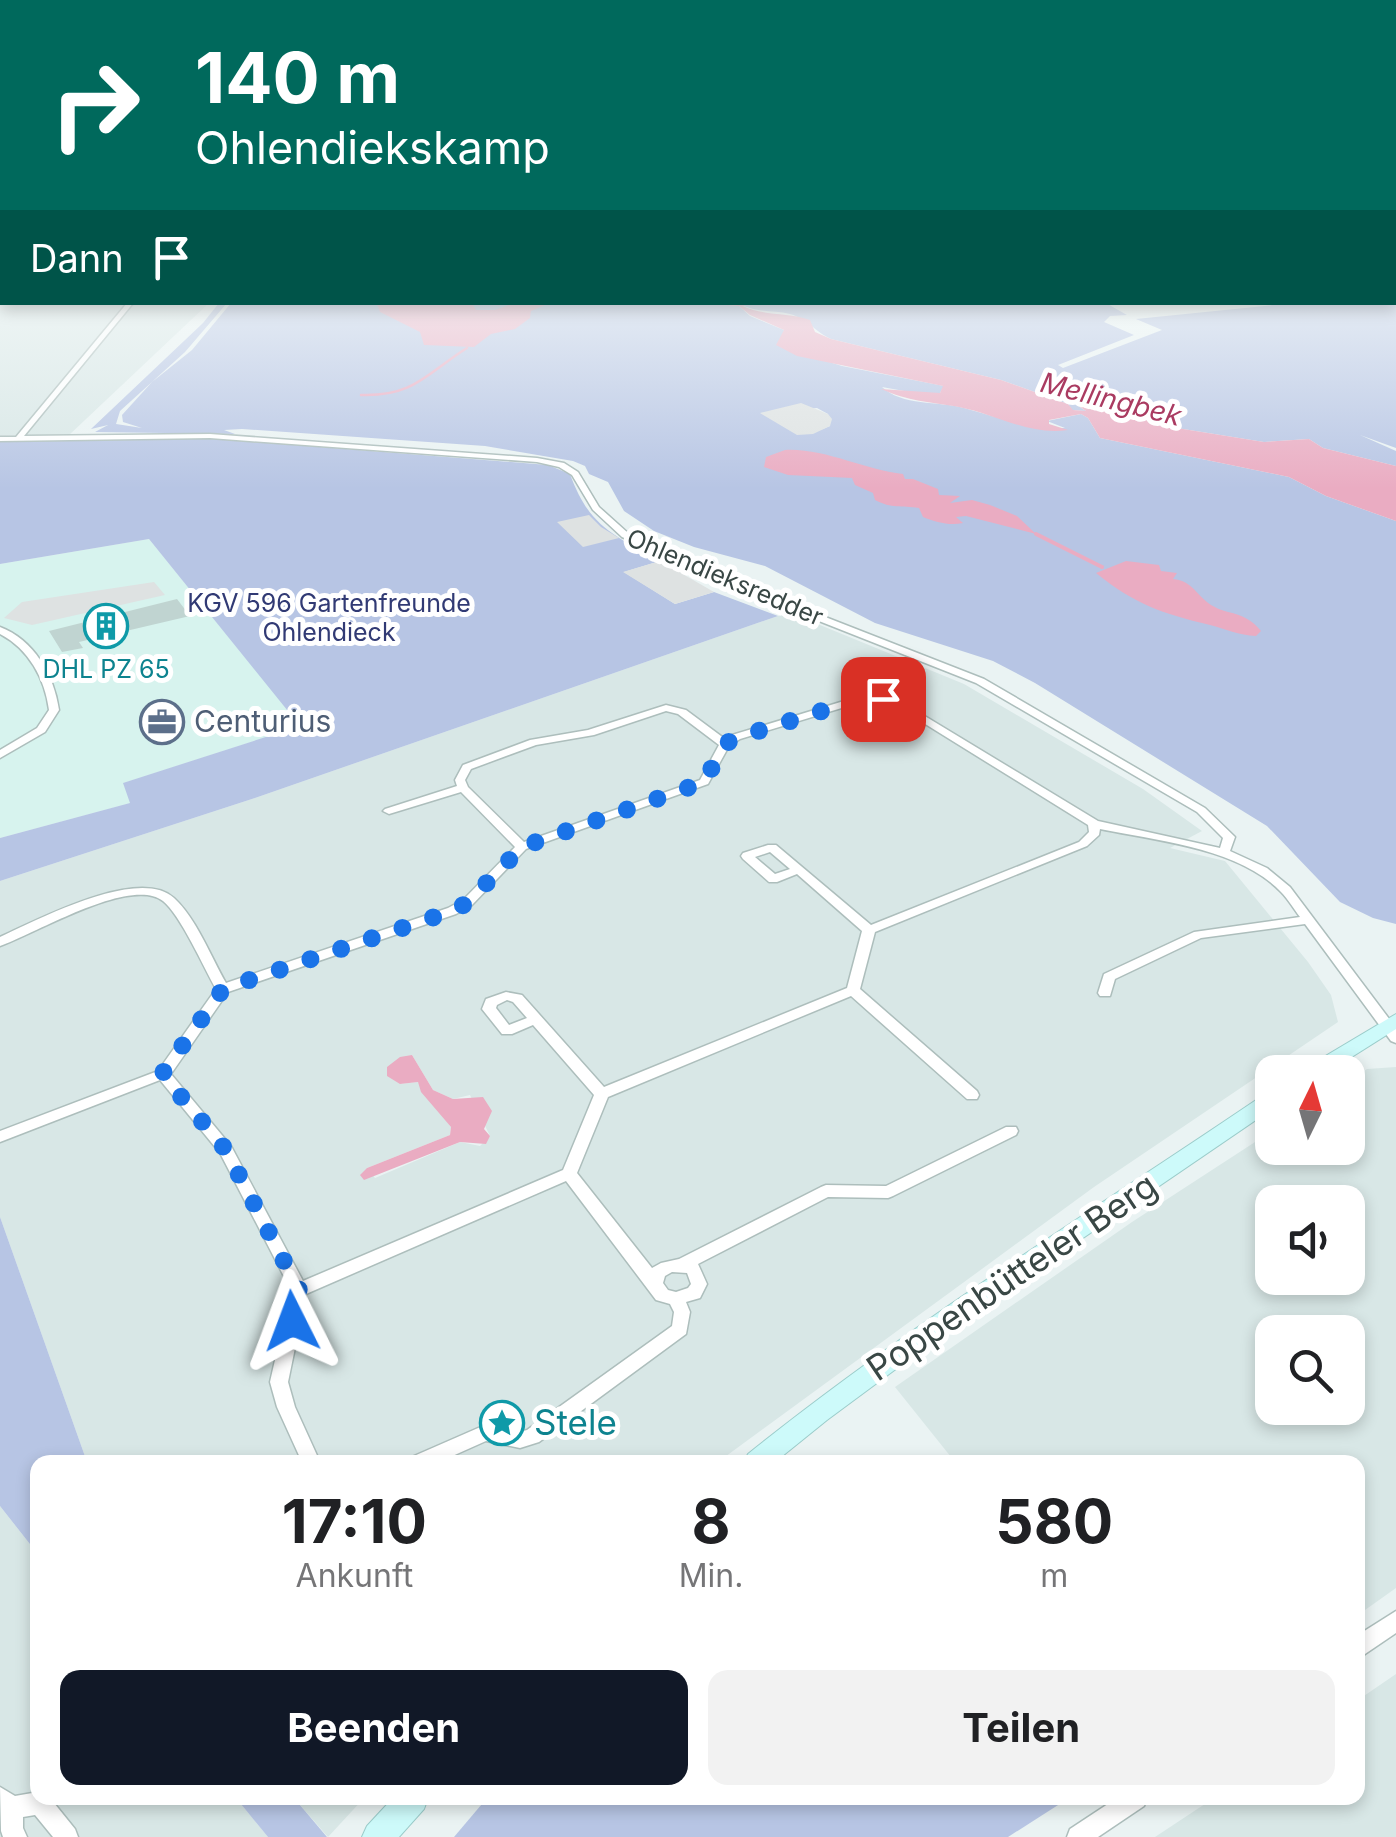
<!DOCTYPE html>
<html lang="de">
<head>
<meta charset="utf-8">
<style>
  :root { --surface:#fff; --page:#f2f2f2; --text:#202124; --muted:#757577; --accent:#111827 }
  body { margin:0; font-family:Inter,sans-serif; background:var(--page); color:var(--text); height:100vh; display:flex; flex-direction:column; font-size:38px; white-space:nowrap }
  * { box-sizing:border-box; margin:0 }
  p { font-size:32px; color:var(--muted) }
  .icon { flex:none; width:55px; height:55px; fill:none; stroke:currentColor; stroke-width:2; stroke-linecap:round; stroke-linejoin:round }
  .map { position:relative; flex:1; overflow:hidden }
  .drawer { position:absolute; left:30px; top:1455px; width:1335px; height:350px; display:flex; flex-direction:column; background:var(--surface); border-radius:20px; box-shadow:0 5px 15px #0003 }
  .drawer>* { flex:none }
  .hud { position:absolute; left:0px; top:0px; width:1398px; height:305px; box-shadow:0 5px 15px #0003; background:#00695c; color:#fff; overflow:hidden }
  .needle { width:65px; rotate:5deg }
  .buttons { position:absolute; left:1255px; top:1055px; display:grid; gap:20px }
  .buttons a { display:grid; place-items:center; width:110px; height:110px; border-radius:20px; background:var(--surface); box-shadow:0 5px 15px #0003; font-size:50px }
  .pin { position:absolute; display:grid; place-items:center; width:85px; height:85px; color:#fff; margin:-42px; border-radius:20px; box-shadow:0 5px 15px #0006 }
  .me { position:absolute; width:110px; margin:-55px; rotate:357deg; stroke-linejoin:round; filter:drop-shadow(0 0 8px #0008) }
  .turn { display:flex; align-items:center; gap:35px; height:210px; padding:0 30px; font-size:45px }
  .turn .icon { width:130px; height:130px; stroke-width:2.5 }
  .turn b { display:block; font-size:70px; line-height:85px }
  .then { display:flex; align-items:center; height:95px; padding:0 30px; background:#0003; gap:20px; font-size:38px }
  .eta { display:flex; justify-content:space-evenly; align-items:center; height:170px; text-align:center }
  .eta b { font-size:60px; font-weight:700; line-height:70px }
  .button { display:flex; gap:20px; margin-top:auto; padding:20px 30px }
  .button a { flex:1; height:115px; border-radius:20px; background:var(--accent); color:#fff; font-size:40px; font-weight:700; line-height:115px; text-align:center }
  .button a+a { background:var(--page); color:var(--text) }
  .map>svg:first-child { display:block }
  .residential { fill:#d8e7e6; fill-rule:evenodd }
  .commercial { fill:#d7f3ee }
  .green { fill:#b7c5e4; fill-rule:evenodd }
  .parking { fill:#dee2e2 }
  .water { fill:#eaacc2 }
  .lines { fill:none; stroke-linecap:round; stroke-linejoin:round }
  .stream-far1 { stroke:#eaacc2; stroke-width:2.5 }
  .stream { stroke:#eaacc2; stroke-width:4 }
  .building { fill:#c0d4d1 }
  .minor-casing { stroke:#adbebc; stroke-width:3 }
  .secondary-casing { stroke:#9bccca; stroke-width:2 }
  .minor { fill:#fff; fill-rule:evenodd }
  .secondary { fill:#cdfafa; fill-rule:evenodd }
  .route { stroke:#1a73e8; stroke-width:18; stroke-dasharray:0 32.4 }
  .labels { text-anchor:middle; stroke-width:10; stroke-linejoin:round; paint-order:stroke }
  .far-street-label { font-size:25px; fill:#394745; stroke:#fff }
  .far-park-label { font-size:25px; fill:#313a74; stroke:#fff }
  .far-culture-label { font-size:25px; fill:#0d838f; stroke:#fff }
  .far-water-label { font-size:28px; font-style:italic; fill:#aa3b61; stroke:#fff }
  .service-label { font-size:30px; fill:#4e5e75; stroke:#fff; text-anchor:start }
  .near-street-label { font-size:35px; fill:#394745; stroke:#fff }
  .near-culture-label { font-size:35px; fill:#0d838f; stroke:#fff; text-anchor:start }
</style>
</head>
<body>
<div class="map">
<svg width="1396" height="1837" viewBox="0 0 1396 1837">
  <rect width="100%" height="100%" fill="#eaf3f3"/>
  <g class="residential">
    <path d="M0 299 2 302 209 303 68 436 0 437Z"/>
    <path d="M778 616H798L964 684 1143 789 1202 831 1170 848 1225 861 1308 962 1331 995 1338 1022 1094 1187 718 1462H87L0 1217V881L255 798ZM412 1055 433 1090 453 1099 470 1095 490 1136 480 1146 460 1142 375 1178 367 1168 450 1135 451 1127 418 1082 400 1084Z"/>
    <path d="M1396 1067V1588L1358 1615V1462H955L895 1387 1132 1222 1272 1131V1148H1348V1082L1367 1069ZM1272 1202H1348V1278H1272ZM1348 1332V1408H1272V1332Z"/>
    <path d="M0 1506 37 1553 38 1798H236L268 1837H0Z"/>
    <path d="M1396 1674V1837H1155L1214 1798H1358V1700Z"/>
    <path d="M294 1798H364L328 1837Z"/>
  </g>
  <path class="commercial" d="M149 539 301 726 124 783 131 803 0 838V564Z"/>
  <g class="green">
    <path d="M1396 289V448L1360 435 1396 451V466L1323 448 1309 439 1264 442 1177 428 1096 396 1075 404 1086 411 1072 410 1068 404 1001 380 831 339C815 332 808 319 790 314 774 310 758 313 742 305L1104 302 1127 315 1110 316 1104 322 1134 335 1058 365 1063 368 1162 330 1136 319 1293 303 1395 302Z"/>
    <path d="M699 302 739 306 750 316 784 330 781 347 842 366 944 386 940 393 926 395 882 387C902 406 938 401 964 408 1000 418 1028 428 1065 428L1047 421 1081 414 1088 418 1100 438 1289 477 1326 496 1396 521V924L1373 918 1340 902 1267 826 1035 683 993 661 875 623 765 566 694 547 654 531 624 511 608 482 589 474 585 466 573 461 485 446 242 429 224 430 235 434 95 432 108 425 91 429 203 323 219 303H227L185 352 120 411 116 424 142 428 123 422 122 415 152 382 192 350 231 303ZM817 408 828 414 830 426C795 442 792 429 761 413Z"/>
    <path d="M194 437 548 465 570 474C589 527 614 535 660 561L624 572 675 604 714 592 778 616 255 798 0 881V838L130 803 123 783 300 726 149 539 0 564V441Z"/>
    <path d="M0 1217 87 1462H38L37 1553 0 1506Z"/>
    <path d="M236 1798H294L327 1837H268Z"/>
    <path d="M487 1798H1069L1008 1837H454Z"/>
  </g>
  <g class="parking">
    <path d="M801 403 828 414 832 419 830 426 813 434 797 435 760 413Z"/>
    <path d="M589 515 601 527 619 538 583 547 557 522Z"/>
    <path d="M660 561 714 592 675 604 623 572Z"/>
    <path d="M154 582 165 595 32 625 4 618 22 602Z"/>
  </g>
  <g class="water">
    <path d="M365 303H472L476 310H495L514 303H550L531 311 530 318 515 329 491 334 474 347 424 345 420 332 380 312 377 304Z"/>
    <path d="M699 303H750L743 306C763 316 788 312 810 320L815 332 831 339 1001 380 1068 404 1073 410 1086 411 1073 402 1096 396 1177 428 1264 442 1309 439 1323 448 1396 466V521L1326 496 1289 477 1100 438 1088 418 1081 414 1049 420V424L1068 430C1030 436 995 414 959 407 930 402 908 401 881 389L940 393 943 386 797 356 776 345 784 330 750 315 739 306Z"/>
    <path d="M785 450C825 448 864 470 903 474L905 479H913L938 489 939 495 960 496 950 503 972 500 990 505 1017 516 1036 534 966 516 956 517 963 523C949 526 936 522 923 517L919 508C901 505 892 509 875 500L873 493 855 485 852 478 788 475 764 467 766 457Z"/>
    <path d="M1126 561 1159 565 1161 571 1177 573 1173 579C1193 581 1196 595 1211 605 1229 616 1244 610 1261 631L1256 636C1239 635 1225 629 1210 625 1161 613 1136 605 1096 573Z"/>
    <path d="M412 1055 433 1090 453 1099 483 1097 492 1111 484 1129 490 1136 486 1144 460 1142 364 1180 360 1175 367 1168 450 1135 451 1127 421 1092 418 1082 400 1084 387 1076V1067L400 1057Z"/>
  </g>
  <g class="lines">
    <path class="stream-far1" d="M361 395C414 397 427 373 467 348"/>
    <path class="stream" d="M1036 534 1102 567"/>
  </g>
  <path class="building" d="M177 599 190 616 79 642 83 648 62 652 49 631Z"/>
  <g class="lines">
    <defs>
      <g id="minor">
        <rect x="0" y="296" width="2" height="4"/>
        <path d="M128 302H134L24 436 210 434 537 458 564 463 578 472 599 507 628 533 792 604 984 679 1205 808 1235 837 1230 851 1267 868 1290 887 1396 1028V1043L1391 1041 1305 924 1201 938 1115 979 1110 996H1100L1098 993 1104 974 1194 932 1300 917C1294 909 1288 899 1281 892 1239 848 1158 841 1100 829L1099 835 1087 846 875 932 860 989 977 1091 979 1095 977 1099H967L851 996 608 1097 577 1173 652 1268 661 1263 679 1259 821 1187 826 1185 886 1186 1006 1127H1016L1018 1131 1016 1135 893 1196 888 1198 828 1197 698 1264 707 1284 700 1298 686 1302 690 1312 686 1334 539 1442 520 1448 486 1441 439 1462H412L414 1456 485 1425 520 1432 527 1430 672 1326 674 1312 670 1304 656 1300 566 1181 306 1294 288 1382 295 1407 320 1462H302L277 1407 270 1382 291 1290 220 1153 160 1080 0 1142V1131L158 1071 216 989C204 968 180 914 163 901 130 876 35 934 0 946V937C37 920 139 866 174 898 196 918 211 957 226 983L448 908 463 900 515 847 461 792 389 814 383 811 385 809 457 786 455 780 463 765 530 740 588 730 666 705 686 710 725 739 732 735 857 697 895 698 1098 821 1220 848 1223 838 1197 812 976 683 786 608 622 537 593 510 572 475 559 467 537 462 210 438 0 441V437H16ZM858 703 893 704 1088 825 1089 832 1079 842 871 925 776 845H768L743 853 741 856 743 859 769 882H777L797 874 862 931 847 988 604 1087 522 995 506 992 486 999 482 1009 502 1034H512L533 1025 594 1095 563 1170 303 1281 231 1146 171 1074 228 992 456 914 471 906 526 849 708 784 729 746 740 739ZM666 711 678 714 719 745 700 780 524 842 468 787 465 780 471 769 536 745 594 735ZM770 852 790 869 775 874 755 857ZM507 1000 513 1002 527 1018 509 1025 496 1008 497 1005ZM672 1272 687 1273 691 1284 688 1288 676 1292 668 1290 663 1283 665 1276Z"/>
        <path d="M0 627C34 640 54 675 59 710L45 732 0 758V750L37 728 49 710C45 679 29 649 0 634Z"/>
        <path d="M1396 1611V1633L1365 1654 1358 1657V1635Z"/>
        <path d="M0 1787 15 1796 38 1792V1798H50L75 1829 78 1837H53L35 1815 23 1817V1828L27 1837H3L1 1831Z"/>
        <path d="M1117 1798H1147L1144 1806 1098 1837H1067L1070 1829Z"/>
      </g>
      <g id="secondary">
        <path d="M1396 1014V1029L1328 1072H1304L1307 1067Z"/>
        <path d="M1272 1092V1109L954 1326 827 1420 775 1462H744L748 1454C912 1322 1091 1212 1265 1094Z"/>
        <path d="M393 1798H428L424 1809 399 1837H362L367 1826Z"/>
      </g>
    </defs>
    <use href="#minor" class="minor-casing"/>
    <use href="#secondary" class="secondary-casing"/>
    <use href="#minor" class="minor"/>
    <use href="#secondary" class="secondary"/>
  </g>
  <linearGradient id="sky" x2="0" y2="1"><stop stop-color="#a9b1d9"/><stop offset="0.47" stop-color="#f6fafa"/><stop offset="1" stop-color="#f6fafa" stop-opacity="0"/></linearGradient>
  <rect width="1396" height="489" fill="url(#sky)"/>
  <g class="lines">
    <path class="route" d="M292 1321 299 1290 226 1150 162 1074 223 989 452 911 467 903 522 847 704 782 725 744 736 738 857 700 883 699"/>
  </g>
  <defs>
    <symbol id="building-ring" viewBox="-11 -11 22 22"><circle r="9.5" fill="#fff" stroke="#0f9aa8" stroke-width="1.5"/><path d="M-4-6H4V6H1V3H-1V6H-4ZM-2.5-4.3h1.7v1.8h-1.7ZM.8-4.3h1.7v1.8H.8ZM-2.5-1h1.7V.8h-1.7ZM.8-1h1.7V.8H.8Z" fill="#0f9aa8"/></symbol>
    <symbol id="office-ring" viewBox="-11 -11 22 22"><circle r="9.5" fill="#fff" stroke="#5c6f8a" stroke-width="1.5"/><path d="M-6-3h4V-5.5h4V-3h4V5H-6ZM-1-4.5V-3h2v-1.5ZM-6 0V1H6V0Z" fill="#5c6f8a"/></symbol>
    <symbol id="sight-ring" viewBox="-11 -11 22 22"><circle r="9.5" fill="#fff" stroke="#0f9aa8" stroke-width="1.5"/><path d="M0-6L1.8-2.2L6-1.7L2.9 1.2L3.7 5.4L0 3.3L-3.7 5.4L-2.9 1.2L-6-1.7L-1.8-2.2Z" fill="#0f9aa8"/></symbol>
  </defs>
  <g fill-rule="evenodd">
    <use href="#building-ring" x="81" y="601" width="50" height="50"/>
    <use href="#office-ring" x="137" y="697" width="50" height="50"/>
    <use href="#sight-ring" x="477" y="1398" width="50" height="50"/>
  </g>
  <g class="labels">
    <g class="far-street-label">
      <text transform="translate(725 577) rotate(23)" y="9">Ohlendieksredder</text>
    </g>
    <g class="far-park-label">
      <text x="329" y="612">KGV 596 Gartenfreunde<tspan x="329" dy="29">Ohlendieck</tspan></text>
    </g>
    <g class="far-culture-label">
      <text x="106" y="678">DHL PZ 65</text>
    </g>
    <g class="far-water-label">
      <text transform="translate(1111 399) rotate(14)" y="10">Mellingbek</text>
    </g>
    <g class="service-label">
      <text x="194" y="732">Centurius</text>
    </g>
    <g class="near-street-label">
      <text transform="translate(1012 1277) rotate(-34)" y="12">Poppenbütteler Berg</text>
    </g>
    <g class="near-culture-label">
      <text x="534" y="1435">Stele</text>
    </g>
  </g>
</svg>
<div class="buttons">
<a><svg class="needle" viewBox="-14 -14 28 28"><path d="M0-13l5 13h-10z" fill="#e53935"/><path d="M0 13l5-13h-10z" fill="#757577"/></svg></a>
<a><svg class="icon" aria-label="sound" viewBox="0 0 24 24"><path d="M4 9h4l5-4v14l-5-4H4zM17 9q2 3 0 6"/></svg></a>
<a><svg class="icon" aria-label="search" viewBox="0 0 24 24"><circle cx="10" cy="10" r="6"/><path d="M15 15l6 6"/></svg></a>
</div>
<div class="pin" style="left:883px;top:699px;background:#d93025"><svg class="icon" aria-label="arrive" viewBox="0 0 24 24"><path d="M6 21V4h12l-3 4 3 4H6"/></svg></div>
<svg class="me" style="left:292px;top:1321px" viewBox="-20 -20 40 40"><path d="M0-17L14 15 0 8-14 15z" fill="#1a73e8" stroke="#fff" stroke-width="4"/></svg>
<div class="hud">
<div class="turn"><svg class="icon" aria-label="right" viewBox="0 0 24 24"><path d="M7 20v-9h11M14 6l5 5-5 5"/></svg><div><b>140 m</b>Ohlendiekskamp</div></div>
<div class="then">Dann<svg class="icon" aria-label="arrive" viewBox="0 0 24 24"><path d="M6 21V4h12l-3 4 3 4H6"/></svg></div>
</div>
<section class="drawer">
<div class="eta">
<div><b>17:10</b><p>Ankunft</p></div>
<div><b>8</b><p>Min.</p></div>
<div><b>580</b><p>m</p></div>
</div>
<div class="button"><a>Beenden</a><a>Teilen</a></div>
</section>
</div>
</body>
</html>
